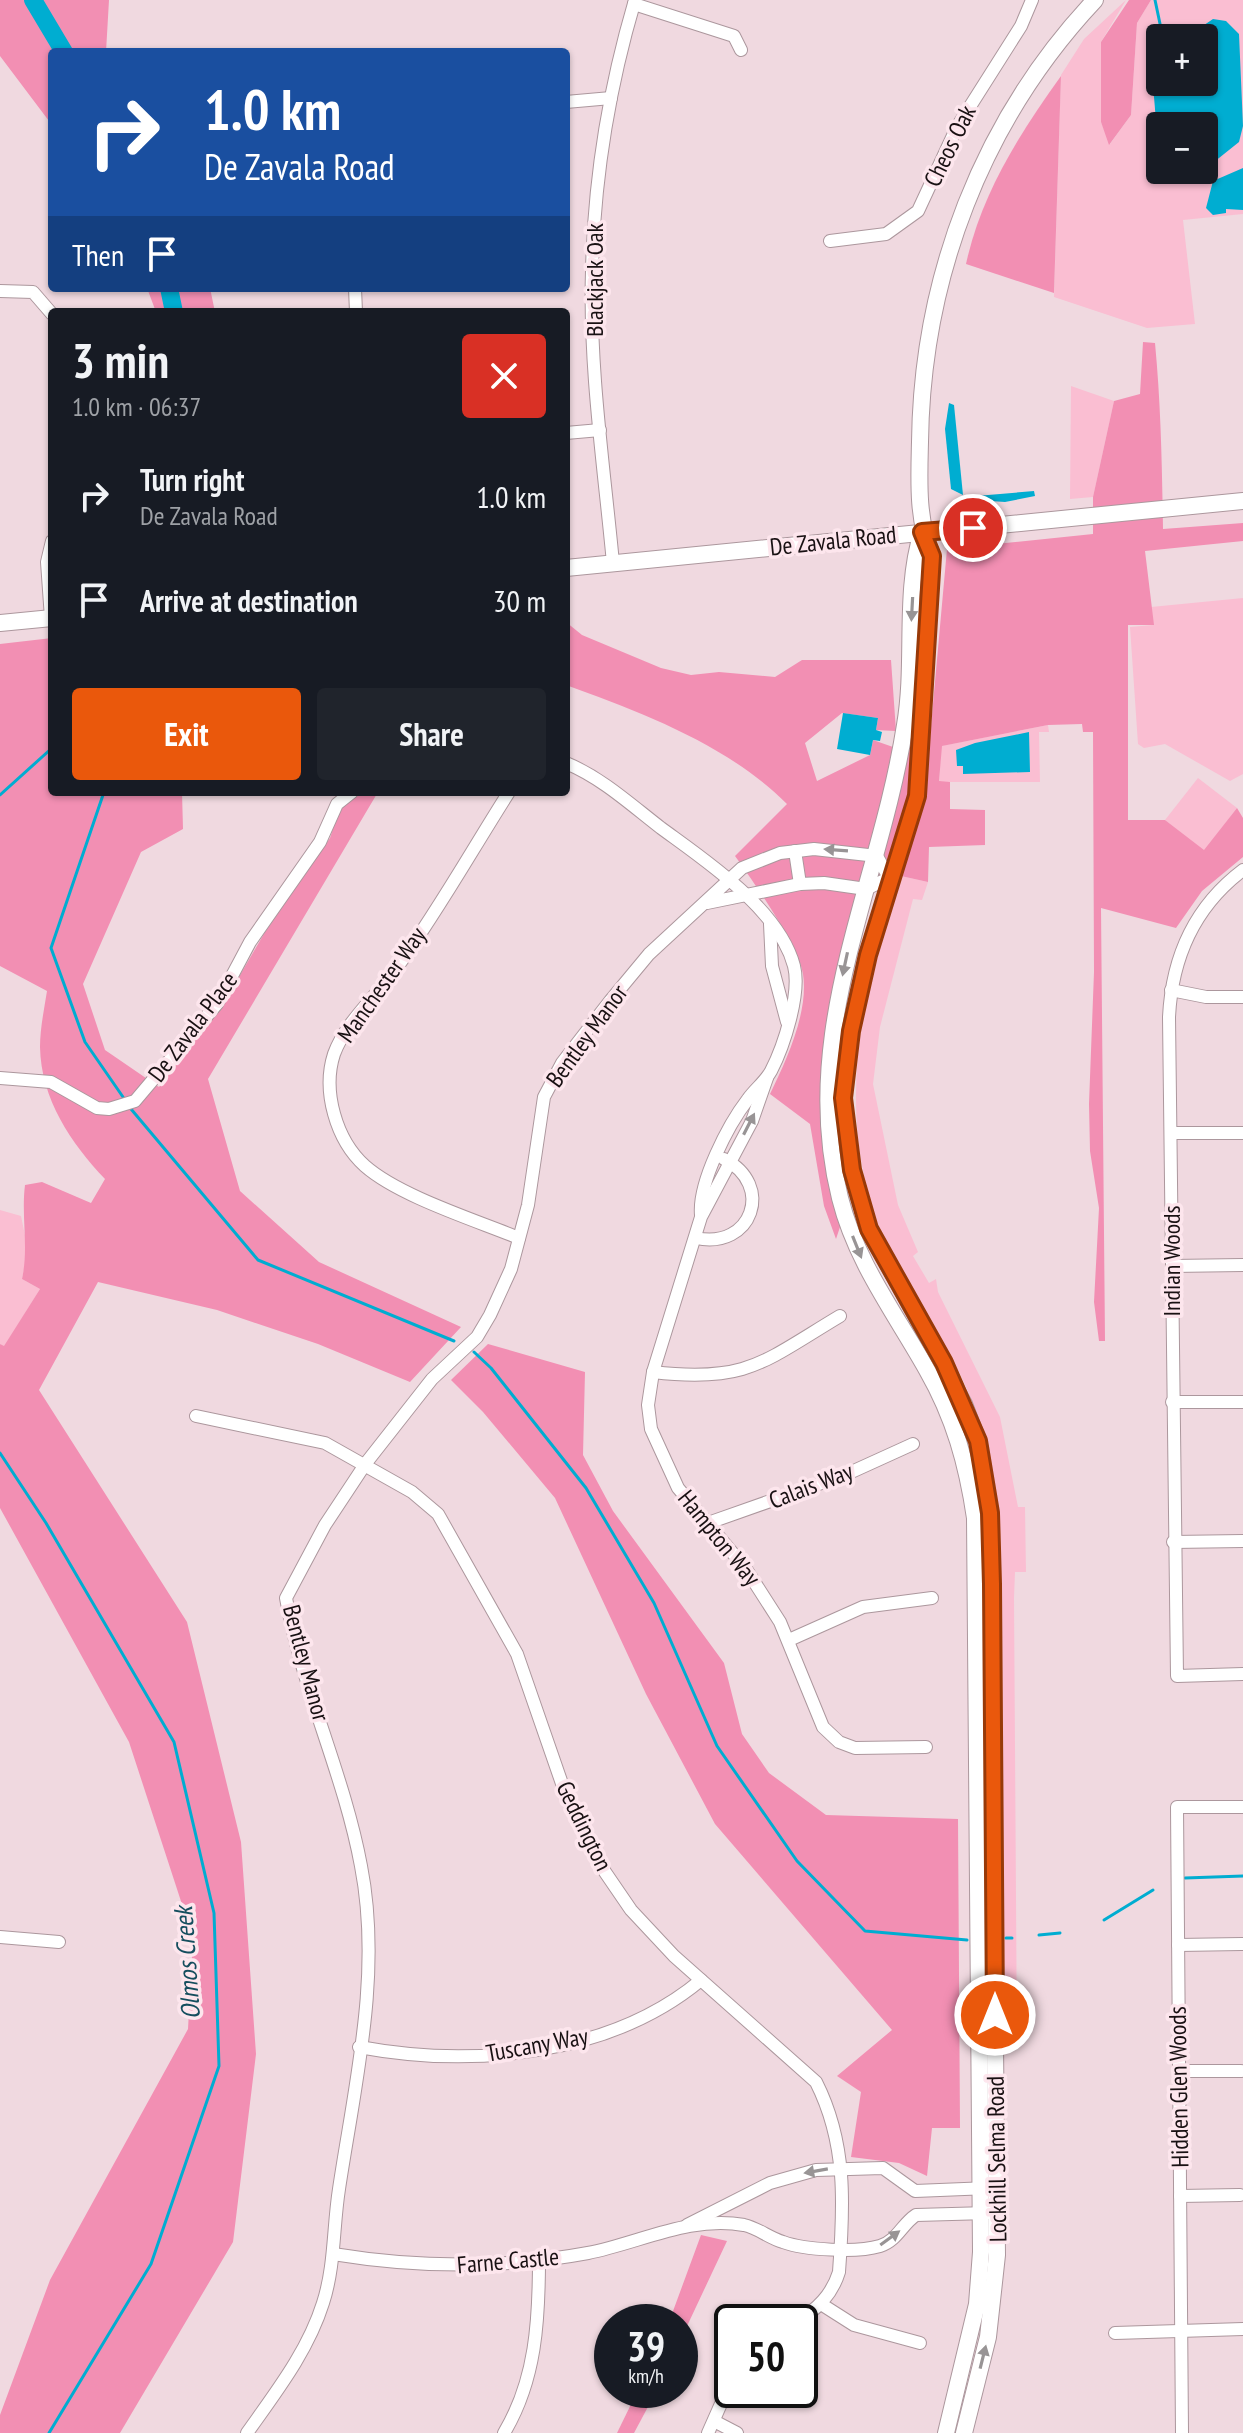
<!DOCTYPE html>
<html lang="en">
<head>
<meta charset="utf-8">
<style>
  :root { --surface:#171b24; --page:#20242c; --text:#f1f3f6; --muted:#9ea1a6; --accent:#ea580c }
  body { margin:0; font-family:"PT Sans Narrow",sans-serif; background:var(--page); color:var(--text); height:100vh; display:flex; flex-direction:column; font-size:30px; white-space:nowrap }
  * { box-sizing:border-box; margin:0 }
  p { font-size:26px; color:var(--muted) }
  .icon { flex:none; width:44px; height:44px; fill:none; stroke:currentColor; stroke-width:2; stroke-linecap:round; stroke-linejoin:round }
  .map { position:relative; flex:1; overflow:hidden }
  .side { position:absolute; left:48px; top:308px; width:522px; height:488px; display:flex; flex-direction:column; background:var(--surface); border-radius:8px; box-shadow:0 2px 6px #0004 }
  .side>* { flex:none }
  .banner { position:absolute; left:48px; top:48px; width:522px; height:244px; border-radius:8px; box-shadow:0 2px 6px #0004; background:#1a4fa0; color:#fff; overflow:hidden }
  .tools { position:absolute; left:1146px; top:24px; display:grid; gap:16px }
  .tools a { display:grid; place-items:center; width:72px; height:72px; border-radius:8px; background:var(--surface); box-shadow:0 2px 6px #0004; font-size:40px }
  .speed { position:absolute; left:594px; top:2304px; display:flex; gap:16px; font-size:40px; font-weight:700; text-align:center }
  .speed>* { display:grid; place-content:center; width:104px; height:104px; border-radius:50%; background:var(--surface); box-shadow:0 2px 6px #0004; line-height:1 }
  .speed small { font-size:20px; font-weight:400 }
  .speed .limit { border:4px solid #111; border-radius:12px; background:#fff; color:#111 }
  .pin { position:absolute; display:grid; place-items:center; width:68px; height:68px; color:#fff; margin:-34px; border:4px solid #fff; border-radius:50%; box-shadow:0 2px 8px #0007 }
  .me { position:absolute; width:88px; margin:-44px; rotate:0deg; stroke-linejoin:round; filter:drop-shadow(0 0 6px #0008) }
  .turn { display:flex; align-items:center; gap:28px; height:168px; padding:0 24px; font-size:36px }
  .turn .icon { width:104px; height:104px; stroke-width:2.5 }
  .turn b { display:block; font-size:56px; line-height:68px }
  .then { display:flex; align-items:center; height:76px; padding:0 24px; background:#0003; gap:16px; font-size:30px }
  .round { display:grid; place-items:center; flex:none; width:84px; height:84px; border-radius:8px; background:var(--page) }
  .overview { display:flex; align-items:center; justify-content:space-between; height:136px; padding:0 24px }
  h1 { font-size:48px; font-weight:600; line-height:60px }
  .action { display:flex; gap:16px; margin-top:auto; padding:16px 24px }
  .action a { flex:1; height:92px; border-radius:8px; background:var(--accent); color:#fff; font-size:32px; font-weight:600; line-height:92px; text-align:center }
  .action a+a { background:var(--page); color:var(--text) }
  ul { padding:0; list-style:none }
  li { display:flex; align-items:center; gap:24px; height:104px; padding:0 24px }
  li div { flex:1 }
  li b { display:block; font-size:30px }
  li em { font-style:normal }
  .map>svg:first-child { display:block }
  .green { fill:#fabed2; fill-rule:evenodd }
  .forest { fill:#f28fb3 }
  .water { fill:#00add1 }
  .lines { fill:none; stroke-linecap:round; stroke-linejoin:round }
  .stream { stroke:#00add1; stroke-width:3 }
  .river { stroke:#00add1; stroke-width:18 }
  .minor-casing { stroke:#ac979d; stroke-width:14 }
  .secondary-casing { stroke:#ac979d; stroke-width:18 }
  .minor { stroke:#fff; stroke-width:12 }
  .secondary { stroke:#fff; stroke-width:16 }
  .oneway { fill:#989495 }
  .route-casing { stroke:#983908; stroke-width:20 }
  .route { stroke:#ea580c; stroke-width:14 }
  .labels { text-anchor:middle; stroke-width:7; stroke-linejoin:round; paint-order:stroke }
  .street-label { font-size:24px; fill:#191113; stroke:#fde6ed }
  .water-label { font-size:26px; font-style:italic; fill:#154e5e; stroke:#fde6ed }
</style>
</head>
<body>
<div class="map">
<svg width="1243" height="2433" viewBox="0 0 1243 2433">
  <rect width="100%" height="100%" fill="#f0d9e0"/>
  <g class="green">
    <path d="M1126 0 1101 42V122L1110 144 1131 115 1137 23 1151 0H1243V214L1183 220 1195 324 1147 328 1054 297 1061 75 1084 39ZM1160 38H1204V82H1160ZM1160 126H1204V170H1160Z"/>
    <path d="M1071 386 1114 401 1093 497 1070 499Z"/>
    <path d="M1243 598V774L1230 781 1165 744 1144 748 1138 744 1130 627 1153 625 1151 607Z"/>
    <path d="M1048 725 1049 732H1039L1040 782H939L941 746Z"/>
    <path d="M1198 778 1237 808 1204 851 1165 820Z"/>
    <path d="M901 876 928 882 922 900 913 899 880 1027 873 1084 898 1205 918 1252 913 1256 929 1283 936 1279 938 1292 1000 1417 1018 1507H1025L1026 1572H1015L1014 1598 1017 2046H1007L1005 2040 1000 1539C998 1468 980 1405 943 1343 927 1315 907 1289 893 1260 831 1132 856 1005 901 876Z"/>
    <path d="M0 1210 21 1216 28 1250 22 1279 40 1289 4 1347 0 1344Z"/>
  </g>
  <g class="forest">
    <path d="M0 0H109L106 52H52V125L0 56Z"/>
    <path d="M1129 0H1151L1137 23 1131 115 1109 145 1101 122V42Z"/>
    <path d="M1061 76 1054 293 966 264C981 194 1020 133 1061 76Z"/>
    <path d="M147 288H210L215 312H156Z"/>
    <path d="M1143 342 1155 343C1161 406 1162 466 1163 529L1243 523V541L1145 551 1154 625H1128V820H1165L1204 850 1237 808 1243 818V857L1202 891 1176 928 1101 908 1105 1341H1099L1094 1302 1099 1208 1090 1151 1089 1104 1094 972 1093 732H1083L1082 724 1048 725 942 746 939 781 950 782V809L985 810V845L929 847 928 882 901 876 857 900 827 1029 842 1221 836 1239 824 1206 810 1124 770 1094C786 1061 809 1012 803 974 799 947 753 881 735 856L787 804C728 745 643 713 566 685V622L582 635 661 668 691 675 719 672 775 677 802 660H891L896 731 876 730 878 718 842 713 805 743 817 781 870 755 873 740 893 747 929 748 947 549 1093 534V497L1114 401 1140 394Z"/>
    <path d="M52 638V792H182L183 829 141 852 83 984 105 1050 159 1087 225 1001 265 932 330 838 339 810 357 792H378L208 1079 240 1191 319 1262 461 1327 410 1382 318 1344 217 1310 98 1282 39 1390 187 1622 241 1842 256 2054 233 2242 120 2433H0V2415L50 2280 188 2029 193 1938 129 1742 0 1508V1344L4 1346 40 1289 22 1279C29 1247 21 1217 25 1185L42 1182 91 1203 105 1179C71 1143 41 1099 40 1047 40 1029 44 1010 47 991L0 966V644Z"/>
    <path d="M488 1344 585 1372 583 1455 613 1511 724 1663 742 1734 769 1773 826 1815 958 1819 960 2128H932L927 2176 899 2163 851 2157 861 2092 837 2076 892 2030 715 1824 646 1694 555 1498 483 1412 451 1380Z"/>
    <path d="M701 2235 727 2241 680 2341V2322H669Z"/>
    <path d="M638 2390H657L634 2433H617Z"/>
  </g>
  <g class="water">
    <path d="M1213 19 1226 21 1239 34 1243 126 1239 142 1204 170V126H1160V169L1151 61 1160 55V82H1204V38H1185Z"/>
    <path d="M1243 168V210L1226 209V213L1213 215 1206 208 1213 181Z"/>
    <path d="M1160 170H1203L1186 184 1161 177Z"/>
    <path d="M949 403 954 405 963 495 951 489 945 429Z"/>
    <path d="M1034 491 1035 496 1005 502 976 500V496Z"/>
    <path d="M843 713 878 718 876 730 882 732 880 741 873 740 870 755 837 749Z"/>
    <path d="M1029 732 1030 772 963 774V766H957L956 750 975 743Z"/>
  </g>
  <g class="lines">
    <g class="stream">
      <path d="M1155 0 1163 38"/>
      <path d="M104 792 51 948 85 1042 123 1097"/>
      <path d="M0 795 52 748"/>
      <path d="M131 1109 258 1260 454 1341"/>
      <path d="M474 1352 491 1368 586 1488 654 1603 717 1746 797 1861 865 1931 967 1940"/>
      <path d="M0 1453 46 1523 174 1742 214 1913 219 2066 151 2264 49 2433"/>
      <path d="M1185 1878 1243 1876"/>
      <path d="M1104 1920 1153 1890"/>
      <path d="M1039 1935 1060 1933"/>
      <path d="M1006 1938H1012"/>
    </g>
    <g class="river">
      <path d="M33 0 64 52"/>
      <path d="M169 288 174 312"/>
    </g>
    <defs>
      <g id="minor">
        <path d="M634 4 734 36 741 50"/>
        <path d="M566 102 611 98"/>
        <path d="M830 241 886 234 918 211 957 127 1021 26 1032 0"/>
        <path d="M355 288 356 312"/>
        <path d="M0 291 33 292 52 314"/>
        <path d="M566 433 600 430"/>
        <path d="M613 563C604 467 589 368 592 271 594 179 609 88 635 0"/>
        <path d="M51 618 47 562 52 541"/>
        <path d="M566 763C602 778 630 804 661 828 706 861 779 909 794 966 801 993 784 1046 771 1071 765 1082 755 1089 748 1099 728 1125 698 1183 701 1215"/>
        <path d="M509 792C472 850 438 911 398 966 378 995 346 1021 334 1054 322 1091 336 1140 365 1166 399 1196 475 1220 519 1238"/>
        <path d="M795 851 800 884"/>
        <path d="M1243 870C1194 907 1172 957 1169 1017L1177 1676 1243 1674"/>
        <path d="M770 924 772 966 787 1022"/>
        <path d="M1171 990 1206 997H1243"/>
        <path d="M0 1078 51 1082 97 1108 109 1109 135 1101 217 1004 250 942 320 842 337 804 352 792"/>
        <path d="M767 1078 752 1121 701 1217 653 1372 648 1405 651 1429 678 1488 746 1569 780 1622 823 1727 839 1742 855 1748 926 1747"/>
        <path d="M1171 1133H1243"/>
        <path d="M696 1238C752 1250 775 1185 724 1159"/>
        <path d="M1172 1266 1243 1265"/>
        <path d="M653 1372C747 1383 763 1362 840 1316"/>
        <path d="M1172 1402H1243"/>
        <path d="M196 1416 325 1443 412 1492 438 1514 517 1654 568 1801 605 1872 631 1910 674 1956 816 2082C847 2143 844 2205 839 2272 832 2295 817 2309 797 2322"/>
        <path d="M708 1523 847 1474 913 1444"/>
        <path d="M1173 1542 1243 1541"/>
        <path d="M789 1640 863 1607 932 1598"/>
        <path d="M0 1937 59 1942"/>
        <path d="M1178 1945 1242 1944"/>
        <path d="M359 2047C472 2068 610 2056 701 1980"/>
        <path d="M1179 2071H1241"/>
        <path d="M1180 2196 1240 2195"/>
        <path d="M687 2225 770 2183 816 2170 883 2168 915 2191 989 2188"/>
        <path d="M333 2254C419 2268 502 2269 588 2253 639 2243 691 2215 744 2225 758 2228 769 2238 783 2242 805 2250 857 2253 880 2246 897 2241 902 2224 916 2215L988 2213"/>
        <path d="M821 2304 854 2325 920 2343"/>
        <path d="M1115 2333 1243 2329"/>
        <path d="M714 2421 737 2433"/>
        <path d="M247 2433C276 2392 308 2351 323 2303 335 2266 333 2227 339 2189 355 2083 382 1973 361 1866 344 1774 302 1689 286 1598L325 1525 366 1463 432 1379 477 1337 490 1315 511 1269 528 1205 544 1097 562 1063 610 1001 649 954 742 868 780 853 814 849 877 856 889 878 866 889 824 883 800 884 707 903"/>
        <path d="M504 2433C536 2380 539 2320 539 2259"/>
        <path d="M708 2433 732 2379"/>
        <path d="M1182 2433 1177 1807H1243"/>
      </g>
      <g id="secondary">
        <path d="M922 532C903 594 916 661 905 725 880 886 798 1031 840 1198 856 1262 895 1313 927 1370 954 1417 967 1464 975 1518L981 2252 977 2304 946 2433"/>
        <path d="M566 568 1243 501"/>
        <path d="M0 623 52 618"/>
        <path d="M964 2433 988 2337 997 2255 990 1513 978 1441 964 1404 869 1229 852 1170 843 1098 851 1031 868 955 917 796 932 556C917 519 919 481 920 442 922 278 982 120 1095 0"/>
      </g>
    </defs>
    <use href="#minor" class="minor-casing"/>
    <use href="#secondary" class="secondary-casing"/>
    <use href="#minor" class="minor"/>
    <use href="#secondary" class="secondary"/>
  </g>
  <defs><path id="oneway-solid" d="M-6-.8H1V-3.2L6.5 0L1 3.2V.8H-6Z" transform="scale(2)"/></defs>
  <g class="oneway">
    <use href="#oneway-solid" transform="translate(912 609) rotate(93)"/>
    <use href="#oneway-solid" transform="translate(836 850) rotate(-176)"/>
    <use href="#oneway-solid" transform="translate(845 964) rotate(102)"/>
    <use href="#oneway-solid" transform="translate(749 1124) rotate(-63)"/>
    <use href="#oneway-solid" transform="translate(857 1247) rotate(68)"/>
    <use href="#oneway-solid" transform="translate(816 2171) rotate(170)"/>
    <use href="#oneway-solid" transform="translate(890 2238) rotate(-36)"/>
    <use href="#oneway-solid" transform="translate(983 2357) rotate(-76)"/>
  </g>
  <g class="lines">
    <defs>
      <path id="route" d="M973 528 922 532 932 556 917 796 868 955 851 1031 843 1098 852 1170 869 1229 944 1363 978 1441 990 1513 992 1584 995 2015"/>
    </defs>
    <use href="#route" class="route-casing"/>
    <use href="#route" class="route"/>
  </g>
  <g class="labels">
    <g class="street-label">
      <text transform="translate(950 146) rotate(-64)" y="8">Cheos Oak</text>
      <text transform="translate(595 280) rotate(-90)" y="8">Blackjack Oak</text>
      <text transform="translate(833 541) rotate(-6)" y="8">De Zavala Road</text>
      <text transform="translate(382 985) rotate(-55)" y="8">Manchester Way</text>
      <text transform="translate(193 1027) rotate(-53)" y="8">De Zavala Place</text>
      <text transform="translate(587 1036) rotate(-54)" y="8">Bentley Manor</text>
      <text transform="translate(1172 1261) rotate(-90)" y="8">Indian Woods</text>
      <text transform="translate(811 1486) rotate(-21)" y="8">Calais Way</text>
      <text transform="translate(719 1538) rotate(51)" y="8">Hampton Way</text>
      <text transform="translate(306 1663) rotate(75)" y="8">Bentley Manor</text>
      <text transform="translate(584 1826) rotate(64)" y="8">Geddington</text>
      <text transform="translate(537 2045) rotate(-10)" y="8">Tuscany Way</text>
      <text transform="translate(1179 2087) rotate(-91)" y="8">Hidden Glen Woods</text>
      <text transform="translate(997 2159) rotate(-91)" y="8">Lockhill Selma Road</text>
      <text transform="translate(508 2261) rotate(-5)" y="8">Farne Castle</text>
    </g>
    <g class="water-label">
      <text transform="translate(187 1963) rotate(-94)" y="9">Olmos Creek</text>
    </g>
  </g>
</svg>
<div class="tools">
<a>+</a>
<a>−</a>
</div>
<div class="speed"><div>39<small>km/h</small></div><div class="limit">50</div></div>
<div class="pin" style="left:973px;top:528px;background:#d93025"><svg class="icon" aria-label="arrive" viewBox="0 0 24 24"><path d="M6 21V4h12l-3 4 3 4H6"/></svg></div>
<svg class="me" style="left:995px;top:2015px" viewBox="-20 -20 40 40"><circle r="17" fill="#ea580c" stroke="#fff" stroke-width="3"/><path d="M0-11L8 9 0 5-8 9z" fill="#fff"/></svg>
<div class="banner">
<div class="turn"><svg class="icon" aria-label="right" viewBox="0 0 24 24"><path d="M7 20v-9h11M14 6l5 5-5 5"/></svg><div><b>1.0 km</b>De Zavala Road</div></div>
<div class="then">Then<svg class="icon" aria-label="arrive" viewBox="0 0 24 24"><path d="M6 21V4h12l-3 4 3 4H6"/></svg></div>
</div>
<section class="side">
<div class="overview"><div><h1>3 min</h1><p>1.0 km · 06:37</p></div><a class="round" style="background:#d93025;color:#fff"><svg class="icon" aria-label="close" viewBox="0 0 24 24"><path d="M6 6l12 12M18 6L6 18"/></svg></a></div>
<ul>
<li><svg class="icon" aria-label="right" viewBox="0 0 24 24"><path d="M7 20v-9h11M14 6l5 5-5 5"/></svg><div><b>Turn right</b><p>De Zavala Road</p></div><em>1.0 km</em></li>
<li><svg class="icon" aria-label="arrive" viewBox="0 0 24 24"><path d="M6 21V4h12l-3 4 3 4H6"/></svg><div><b>Arrive at destination</b></div><em>30 m</em></li>
</ul>
<div class="action"><a>Exit</a><a>Share</a></div>
</section>
</div>
</body>
</html>
